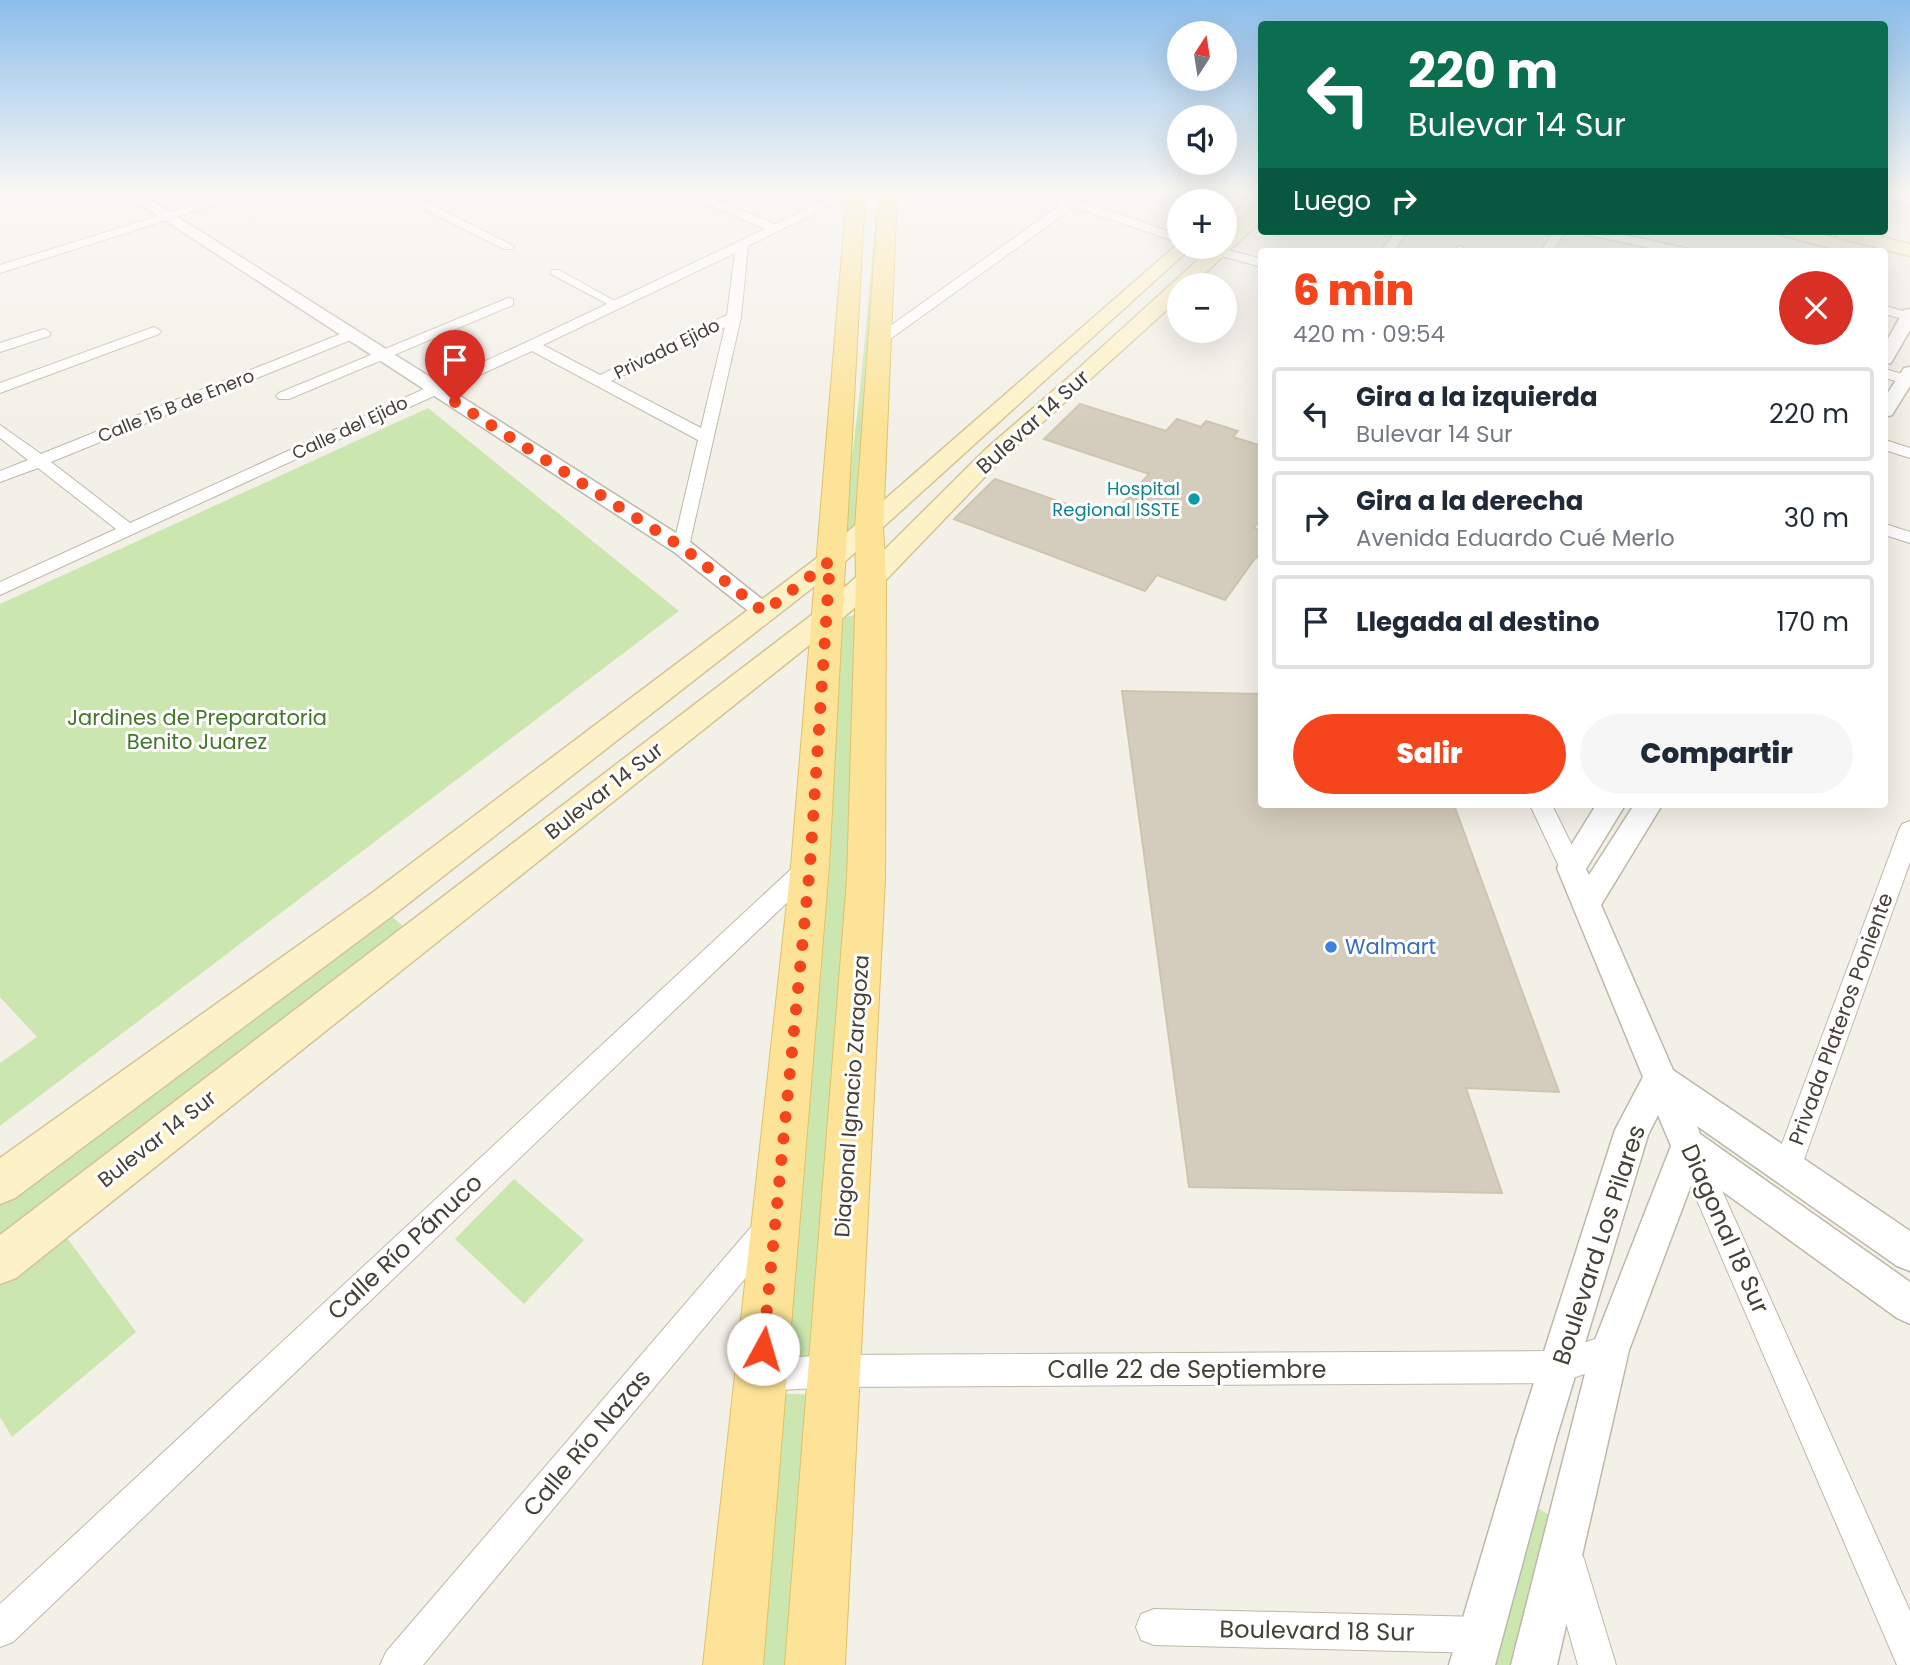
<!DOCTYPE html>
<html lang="es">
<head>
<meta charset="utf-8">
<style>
  :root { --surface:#fff; --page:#f6f6f7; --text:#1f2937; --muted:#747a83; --line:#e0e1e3; --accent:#f5451c }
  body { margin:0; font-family:Poppins,sans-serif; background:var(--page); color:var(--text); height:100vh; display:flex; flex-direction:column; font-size:26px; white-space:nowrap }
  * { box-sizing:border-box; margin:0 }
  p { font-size:23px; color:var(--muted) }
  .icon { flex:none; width:38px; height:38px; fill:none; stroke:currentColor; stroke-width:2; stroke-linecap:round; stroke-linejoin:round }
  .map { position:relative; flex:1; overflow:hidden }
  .side { position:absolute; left:1258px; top:248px; width:630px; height:560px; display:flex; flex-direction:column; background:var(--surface); border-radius:7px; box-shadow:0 7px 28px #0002 }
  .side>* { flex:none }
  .banner { position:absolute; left:1258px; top:21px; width:630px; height:214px; border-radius:7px; box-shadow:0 7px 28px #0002; background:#0b6e4f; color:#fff; overflow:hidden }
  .needle { width:46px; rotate:12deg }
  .controls { position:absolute; left:1167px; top:21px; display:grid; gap:14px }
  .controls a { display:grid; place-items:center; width:70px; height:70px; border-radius:50%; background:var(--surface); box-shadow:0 7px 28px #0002; font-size:35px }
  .pin { position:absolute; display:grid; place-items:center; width:60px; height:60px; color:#fff; margin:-72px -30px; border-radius:50% 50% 50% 0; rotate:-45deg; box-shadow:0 0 7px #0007 }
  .pin .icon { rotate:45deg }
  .me { position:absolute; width:77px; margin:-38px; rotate:6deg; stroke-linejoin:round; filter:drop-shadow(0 0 5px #0008) }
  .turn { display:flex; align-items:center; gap:24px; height:147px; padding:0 35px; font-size:32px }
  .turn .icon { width:91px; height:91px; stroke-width:2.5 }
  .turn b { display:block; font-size:49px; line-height:60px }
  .then { display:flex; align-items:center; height:66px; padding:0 35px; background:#0003; gap:14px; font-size:26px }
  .round { display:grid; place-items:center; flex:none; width:74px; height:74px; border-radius:37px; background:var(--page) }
  .head { display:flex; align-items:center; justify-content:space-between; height:119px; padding:0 35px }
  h1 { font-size:42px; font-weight:800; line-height:52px; color:var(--accent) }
  .primary-button { display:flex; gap:14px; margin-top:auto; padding:14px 35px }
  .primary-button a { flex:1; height:80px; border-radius:42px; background:var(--accent); color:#fff; font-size:28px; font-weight:800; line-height:80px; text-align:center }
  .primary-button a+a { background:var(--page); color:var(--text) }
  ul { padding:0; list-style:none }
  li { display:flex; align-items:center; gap:21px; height:94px; margin:0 14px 10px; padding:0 21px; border:4px solid var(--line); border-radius:7px }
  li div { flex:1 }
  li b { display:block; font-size:26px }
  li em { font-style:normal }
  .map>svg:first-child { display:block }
  .green { fill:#cce6b0 }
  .building { fill:#d4ccbc; stroke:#cfc4b0; stroke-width:2 }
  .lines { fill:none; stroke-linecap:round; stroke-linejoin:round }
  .pedestrian-casing { stroke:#beb8aa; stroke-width:2 }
  .minor-casing { stroke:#beb8aa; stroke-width:2 }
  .tertiary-casing { stroke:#beb8aa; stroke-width:3 }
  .secondary-casing { stroke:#d2c498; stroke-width:3 }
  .primary-casing { stroke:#e1c167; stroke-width:2 }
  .pedestrian { fill:#fff; fill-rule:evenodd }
  .minor { fill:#fff; fill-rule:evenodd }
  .tertiary { fill:#fff; fill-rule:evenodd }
  .secondary { fill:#fdf2c7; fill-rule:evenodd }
  .primary { fill:#fce397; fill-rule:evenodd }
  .route { stroke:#f5451c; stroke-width:12; stroke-dasharray:0 21.6 }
  .culture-dot { fill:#0f9aa8; stroke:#fff; stroke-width:2.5 }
  .shop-dot { fill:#3f7fe0; stroke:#fff; stroke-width:2.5 }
  .labels { text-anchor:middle; stroke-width:6; stroke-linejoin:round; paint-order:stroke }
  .far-street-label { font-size:18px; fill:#464036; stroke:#fff }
  .far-culture-label { font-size:18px; fill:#0d838f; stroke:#fff; text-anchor:end }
  .street-label { font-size:21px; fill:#464036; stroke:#fff }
  .park-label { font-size:21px; fill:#44762a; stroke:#fff }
  .shop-label { font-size:21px; fill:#366cbe; stroke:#fff; text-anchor:start }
  .near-street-label { font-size:24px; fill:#464036; stroke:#fff }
</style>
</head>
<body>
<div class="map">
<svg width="1910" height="1665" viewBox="0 0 1910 1665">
  <rect width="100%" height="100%" fill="#f3f0e7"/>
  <g class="green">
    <path d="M877 206H893L886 480 880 513 843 535 860 390Z"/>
    <path d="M428 408 679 611 0 1126V1063L37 1037 0 997V604Z"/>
    <path d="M860 613 828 1354 771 1359 838 620Z"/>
    <path d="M382 908 412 934 0 1245V1201Z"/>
    <path d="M514 1179 584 1240 524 1304 455 1239Z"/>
    <path d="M62 1231 136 1332 12 1437 0 1417V1279Z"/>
    <path d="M771 1393 818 1395 798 1665H747Z"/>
    <path d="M1527 1501 1573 1530 1541 1665H1484Z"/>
  </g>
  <g class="building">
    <path d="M1080 404 1166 431 1177 419 1201 427 1206 421 1238 431 1233 437 1262 446V518L1254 528 1262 531V559L1256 557 1225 600 1157 575 1145 591 954 519 995 479 1109 519 1149 474 1044 439Z"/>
    <path d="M1122 691 1262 694V805H1454L1559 1092 1466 1088 1502 1193 1189 1187Z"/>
  </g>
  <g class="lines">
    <defs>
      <path id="pedestrian" d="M551 270H559L622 305 613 307 551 274Z"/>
      <g id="minor">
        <path d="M233 193H252L0 273V265Z"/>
        <path d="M392 193H408L514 246 512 249H504Z"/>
        <path d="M683 193H700L775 224 840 193H856L748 246 741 317 688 551H676L673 547 698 440 532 351 0 595V582L116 529 38 468 0 482V471L28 460 0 438V425L41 454 348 331H358V337L51 462 130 523 527 342 765 229ZM735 253 727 315 600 375 543 345ZM725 327 701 428 611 381Z"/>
        <path d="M1039 193H1057L1071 198 1077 193H1091L1081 201 1180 235V243L1074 207 886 342H876V336L1063 203Z"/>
        <path d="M1885 193 1910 198V206L1885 199Z"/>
        <path d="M1396 231H1409L1393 252H1380Z"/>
        <path d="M1554 231H1566L1552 252H1540Z"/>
        <path d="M1582 231H1605L1686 248 1692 252H1668L1588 235Z"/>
        <path d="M1459 246 1463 247 1464 252H1452Z"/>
        <path d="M1197 247H1217L1262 259V267L1199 250Z"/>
        <path d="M508 298 513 299V305L289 399H279L276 396 279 393Z"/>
        <path d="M1885 306 1910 313V321L1885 314Z"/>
        <path d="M154 327 161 331 159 334 0 393V383Z"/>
        <path d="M44 329 51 333 49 336 0 352V343Z"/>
        <path d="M1885 369 1910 376V385L1885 378Z"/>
        <path d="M1885 440 1910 448V458L1885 450Z"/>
        <path d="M1885 524 1910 532V543L1885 535Z"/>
        <path d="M1530 805H1552L1583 868 1579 875 1571 877 1563 875Z"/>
        <path d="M1910 821V862L1801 1168 1797 1178 1787 1182 1777 1178 1773 1168 1899 830 1902 824Z"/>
        <path d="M810 857 818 859 822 866 818 873 13 1642 0 1647V1604L802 859Z"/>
        <path d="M1689 1135 1699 1139 1910 1611V1665H1897L1675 1149 1679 1139Z"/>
        <path d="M768 1214 778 1219 783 1229 778 1239 423 1665H380L386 1652 758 1219Z"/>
        <path d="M1610 1334 1621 1339 1626 1350 1621 1361 1559 1383 834 1387 761 1391 750 1386 745 1375 750 1364 761 1359 834 1355 1559 1351Z"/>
        <path d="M1566 1541 1578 1547 1584 1559 1616 1665H1578L1548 1559 1554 1547Z"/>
        <path d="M1154 1609 1481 1617 1494 1622 1499 1635 1494 1648 1481 1653 1154 1645 1141 1640 1136 1627 1141 1614Z"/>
      </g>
      <g id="tertiary">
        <path d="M123 193H140L690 542 772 607 776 612 772 617 764 620 756 617 674 552Z"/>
        <path d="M1910 309V330L1891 363 1885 364V344L1904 310Z"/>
        <path d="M1910 367V386L1892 415 1885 417V397L1904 368Z"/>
        <path d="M1596 805H1625L1586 869 1589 875 1634 805H1662L1601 905 1673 1070 1910 1231V1271L1897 1266 1697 1126 1700 1134 1910 1282V1324L1897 1318 1696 1172 1629 1350 1557 1665H1511L1591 1350 1671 1146 1658 1115 1648 1135 1556 1439 1495 1665H1449L1516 1439 1615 1130 1643 1077 1557 868Z"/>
      </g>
      <g id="secondary">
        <path d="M1234 193H1252L1231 214 1225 215 1224 201Z"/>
        <path d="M1262 205V220L1192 285H1180V298L1002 459 881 585 837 623 16 1278 0 1284V1235L817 611 861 573 986 449 1068 378 1212 247H1225V235L1256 206Z"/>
        <path d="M1778 231H1808L1874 248 1876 252H1845L1781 235Z"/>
        <path d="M1838 231H1855L1910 244V256L1839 238 1836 234Z"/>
        <path d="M1180 242V247H1192L839 567 396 913 15 1198 0 1204V1158L372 893 821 555Z"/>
      </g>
      <g id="primary">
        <path d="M847 193H865L829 866 763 1665H703L791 866Z"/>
        <path d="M879 193H897L883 527 886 579 885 879 845 1665H785L847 879 856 579 855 527Z"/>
      </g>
    </defs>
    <use href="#pedestrian" class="pedestrian-casing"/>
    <use href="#minor" class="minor-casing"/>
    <use href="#tertiary" class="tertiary-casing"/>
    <use href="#secondary" class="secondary-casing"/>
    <use href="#primary" class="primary-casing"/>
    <use href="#pedestrian" class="pedestrian"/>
    <use href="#minor" class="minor"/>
    <use href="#tertiary" class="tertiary"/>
    <use href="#secondary" class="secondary"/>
    <use href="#primary" class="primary"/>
  </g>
  <linearGradient id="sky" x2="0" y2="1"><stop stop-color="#8dbeeb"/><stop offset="0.45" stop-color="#faf8f4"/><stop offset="1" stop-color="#faf8f4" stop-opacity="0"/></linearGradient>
  <rect width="1910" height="426" fill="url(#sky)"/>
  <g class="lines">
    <path class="route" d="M455 402 682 547 764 612 830 561 810 866 763 1349"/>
  </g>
  <circle class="culture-dot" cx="1194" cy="499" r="7"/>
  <circle class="shop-dot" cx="1331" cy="947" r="7"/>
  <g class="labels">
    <g class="far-street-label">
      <text transform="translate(667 349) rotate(-26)" y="6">Privada Ejido</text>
      <text transform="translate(176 406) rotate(-22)" y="6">Calle 15 B de Enero</text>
      <text transform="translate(350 428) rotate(-25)" y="6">Calle del Ejido</text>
    </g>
    <g class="far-culture-label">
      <text x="1180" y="495">Hospital<tspan x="1180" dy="21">Regional ISSTE</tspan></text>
    </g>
    <g class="street-label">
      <text transform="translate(1033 422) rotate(-42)" y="7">Bulevar 14 Sur</text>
      <text transform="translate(604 791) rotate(-38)" y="7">Bulevar 14 Sur</text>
      <text transform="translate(1841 1019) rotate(-70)" y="7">Privada Plateros Poniente</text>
      <text transform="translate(852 1096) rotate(-86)" y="7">Diagonal Ignacio Zaragoza</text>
      <text transform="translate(157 1139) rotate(-38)" y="7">Bulevar 14 Sur</text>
    </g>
    <g class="park-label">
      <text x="197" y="725">Jardines de Preparatoria<tspan x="197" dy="24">Benito Juarez</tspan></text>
    </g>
    <g class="shop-label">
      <text x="1345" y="954">Walmart</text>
    </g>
    <g class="near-street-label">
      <text transform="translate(1725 1229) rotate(66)" y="8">Diagonal 18 Sur</text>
      <text transform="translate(1599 1245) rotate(-72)" y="8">Boulevard Los Pilares</text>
      <text transform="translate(405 1247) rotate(-43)" y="8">Calle Río Pánuco</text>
      <text x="1187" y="1378">Calle 22 de Septiembre</text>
      <text transform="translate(587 1443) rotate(-50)" y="8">Calle Río Nazas</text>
      <text transform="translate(1317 1631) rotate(1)" y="8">Boulevard 18 Sur</text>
    </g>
  </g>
</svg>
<div class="controls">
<a><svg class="needle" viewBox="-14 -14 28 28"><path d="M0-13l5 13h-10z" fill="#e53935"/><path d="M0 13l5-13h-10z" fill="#747a83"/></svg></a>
<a><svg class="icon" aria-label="sound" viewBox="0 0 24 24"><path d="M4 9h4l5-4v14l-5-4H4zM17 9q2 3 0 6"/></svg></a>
<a>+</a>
<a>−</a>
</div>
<div class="pin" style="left:455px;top:402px;background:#d93025"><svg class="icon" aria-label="arrive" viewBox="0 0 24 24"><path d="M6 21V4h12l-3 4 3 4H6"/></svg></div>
<svg class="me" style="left:763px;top:1349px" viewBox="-20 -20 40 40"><circle r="19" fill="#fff"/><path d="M0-13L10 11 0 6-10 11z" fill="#f5451c"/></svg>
<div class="banner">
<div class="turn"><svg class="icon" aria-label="left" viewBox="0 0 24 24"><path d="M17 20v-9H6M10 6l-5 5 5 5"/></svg><div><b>220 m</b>Bulevar 14 Sur</div></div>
<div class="then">Luego<svg class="icon" aria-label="right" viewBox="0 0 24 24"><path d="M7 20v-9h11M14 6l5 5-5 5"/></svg></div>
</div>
<section class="side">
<div class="head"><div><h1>6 min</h1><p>420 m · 09:54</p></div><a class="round" style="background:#d93025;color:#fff"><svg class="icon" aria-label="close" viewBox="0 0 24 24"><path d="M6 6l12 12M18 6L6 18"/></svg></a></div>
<ul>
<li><svg class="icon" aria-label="left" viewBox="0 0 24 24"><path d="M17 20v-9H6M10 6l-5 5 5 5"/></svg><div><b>Gira a la izquierda</b><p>Bulevar 14 Sur</p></div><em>220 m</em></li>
<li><svg class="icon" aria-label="right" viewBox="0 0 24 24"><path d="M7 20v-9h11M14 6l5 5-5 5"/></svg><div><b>Gira a la derecha</b><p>Avenida Eduardo Cué Merlo</p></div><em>30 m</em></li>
<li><svg class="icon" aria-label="arrive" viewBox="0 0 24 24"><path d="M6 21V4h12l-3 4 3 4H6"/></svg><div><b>Llegada al destino</b></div><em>170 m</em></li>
</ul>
<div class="primary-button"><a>Salir</a><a>Compartir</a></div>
</section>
</div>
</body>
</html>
